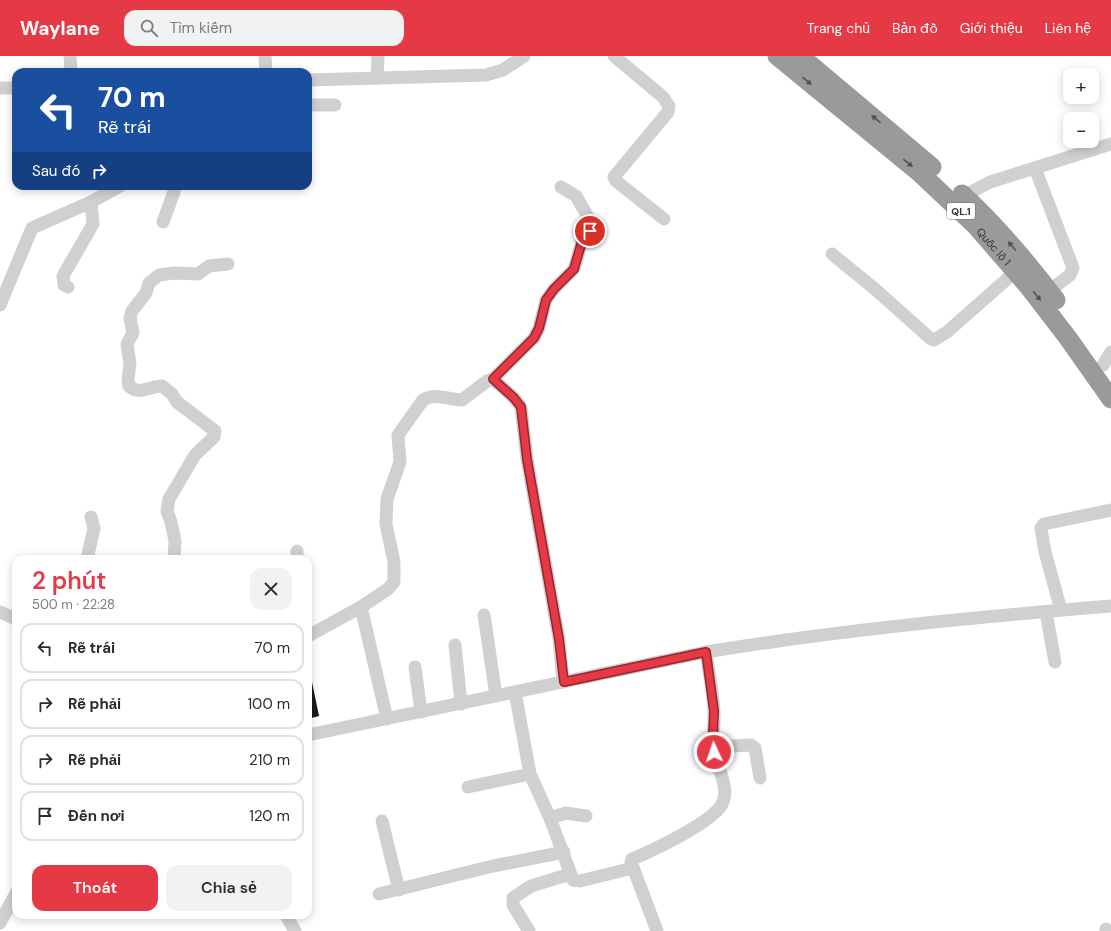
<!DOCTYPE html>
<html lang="vi">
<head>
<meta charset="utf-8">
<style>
  :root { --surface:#fff; --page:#f2f2f3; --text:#2b2b33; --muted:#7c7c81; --line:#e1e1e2; --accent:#e63946 }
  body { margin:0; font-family:"DM Sans",sans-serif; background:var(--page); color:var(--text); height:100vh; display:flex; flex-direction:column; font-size:15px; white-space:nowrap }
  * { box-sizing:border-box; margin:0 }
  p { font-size:13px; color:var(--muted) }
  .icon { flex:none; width:22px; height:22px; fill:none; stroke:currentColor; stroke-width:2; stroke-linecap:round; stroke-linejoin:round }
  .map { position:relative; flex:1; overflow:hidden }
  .sheet { position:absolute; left:12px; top:499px; width:300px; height:364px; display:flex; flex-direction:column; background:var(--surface); border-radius:12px; box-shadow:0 2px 10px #0003 }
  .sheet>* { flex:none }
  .hud { position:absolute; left:12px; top:12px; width:300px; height:122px; border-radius:12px; box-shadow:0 2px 10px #0003; background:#1a4fa0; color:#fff; overflow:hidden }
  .tools { position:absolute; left:1063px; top:12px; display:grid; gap:8px }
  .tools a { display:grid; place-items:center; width:36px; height:36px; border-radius:8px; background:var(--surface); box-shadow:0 2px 10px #0003; font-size:20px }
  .pin { position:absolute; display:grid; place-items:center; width:34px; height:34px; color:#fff; margin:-17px; border:2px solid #fff; border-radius:50%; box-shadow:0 1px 4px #0007 }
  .me { position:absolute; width:44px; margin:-22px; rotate:357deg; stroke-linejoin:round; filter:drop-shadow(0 0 3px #0008) }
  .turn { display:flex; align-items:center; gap:14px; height:84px; padding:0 20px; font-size:18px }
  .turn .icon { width:52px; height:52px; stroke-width:2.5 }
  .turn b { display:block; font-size:28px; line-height:34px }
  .then { display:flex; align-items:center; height:38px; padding:0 20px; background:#0003; gap:8px; font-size:15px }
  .round { display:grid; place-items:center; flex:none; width:42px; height:42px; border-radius:12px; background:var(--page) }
  .headline { display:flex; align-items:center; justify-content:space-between; height:68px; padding:0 20px }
  h1 { font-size:24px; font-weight:600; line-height:30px; color:var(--accent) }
  .primary-button { display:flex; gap:8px; margin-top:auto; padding:8px 20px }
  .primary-button a { flex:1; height:46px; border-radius:12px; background:var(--accent); color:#fff; font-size:16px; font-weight:600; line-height:46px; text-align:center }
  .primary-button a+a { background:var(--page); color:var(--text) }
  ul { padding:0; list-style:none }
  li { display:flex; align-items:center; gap:12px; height:50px; margin:0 8px 6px; padding:0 12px; border:2px solid var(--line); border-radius:12px }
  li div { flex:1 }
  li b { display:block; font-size:15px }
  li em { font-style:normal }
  header { display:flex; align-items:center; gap:24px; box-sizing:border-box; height:56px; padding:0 20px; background:var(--accent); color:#fff }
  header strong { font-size:19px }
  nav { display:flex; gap:22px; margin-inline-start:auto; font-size:14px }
  .search { width:280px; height:36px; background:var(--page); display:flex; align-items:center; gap:10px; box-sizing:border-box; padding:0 14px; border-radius:12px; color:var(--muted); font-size:15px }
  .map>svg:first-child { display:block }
  .building { fill:#1a1a1a }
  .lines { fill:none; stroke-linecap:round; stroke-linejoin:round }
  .minor { stroke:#d0d0d0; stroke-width:13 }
  .highway { stroke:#9a9a9a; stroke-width:19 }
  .oneway { fill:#525252 }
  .route-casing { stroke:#96252e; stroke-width:10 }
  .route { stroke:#e63946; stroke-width:7 }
  .labels { text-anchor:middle; stroke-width:4; stroke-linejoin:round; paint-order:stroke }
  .shield { fill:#fff; stroke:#707070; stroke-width:1 }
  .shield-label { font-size:10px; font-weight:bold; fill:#333 }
  .street-label { font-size:11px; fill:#333; stroke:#fff }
</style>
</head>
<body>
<header>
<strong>Waylane</strong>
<div class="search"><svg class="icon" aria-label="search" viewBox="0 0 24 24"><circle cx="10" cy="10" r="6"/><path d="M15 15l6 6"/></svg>Tìm kiếm</div>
<nav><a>Trang chủ</a><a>Bản đồ</a><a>Giới thiệu</a><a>Liên hệ</a></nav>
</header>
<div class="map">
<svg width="1111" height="875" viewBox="0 0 1111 875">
  <rect width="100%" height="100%" fill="#fff"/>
  <path class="building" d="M308 626H312L319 660 308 663Z"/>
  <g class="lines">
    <g class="minor">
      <path d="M70 0 71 16"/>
      <path d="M265 0 266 16"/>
      <path d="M614 0 663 41 669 50 668 56 614 121 616 125 664 163"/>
      <path d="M377 22 378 0"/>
      <path d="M308 24 486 19 503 14 524 0"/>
      <path d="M0 32H16"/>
      <path d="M308 49H335"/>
      <path d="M1035 112 1073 212 1070 219 1049 235"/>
      <path d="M964 140 990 126 1111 88"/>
      <path d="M163 166 174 136 175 130"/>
      <path d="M832 198 876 234 931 283 934 284 947 276 1016 215"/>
      <path d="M68 231 64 229 63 220 93 168 91 146"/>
      <path d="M0 249 32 172 91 146 120 130"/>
      <path d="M1103 309 1111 296"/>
      <path d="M493 323 534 282 539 272 546 244 554 233 574 213 583 182 590 175 587 159 576 140 561 131"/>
      <path d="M297 495V503"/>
      <path d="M87 503 94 472 91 461"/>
      <path d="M174 503 175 485 171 466 167 455 169 443 195 399 214 381 215 375 177 346 172 338 162 330C149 330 141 340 129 330L128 323 130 308 127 288 133 277 130 262 132 255 146 237 149 227 159 219 174 217 198 218 209 210 228 208"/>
      <path d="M361 551 387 663"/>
      <path d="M1061 554 1045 496 1041 472 1044 468 1111 454"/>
      <path d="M0 556 16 563"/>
      <path d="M1046 556 1055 606"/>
      <path d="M484 559 496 640"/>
      <path d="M308 580 361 551 388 533 394 526V506L386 468 387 443 400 406 398 379 423 344C435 336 449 344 462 344L487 325 493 323 514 342 521 351 527 403 559 583 563 626"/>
      <path d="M455 589 461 648"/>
      <path d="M415 611 421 656"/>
      <path d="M515 636 530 718 550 762 573 824 580 825 633 812"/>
      <path d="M308 679 706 596C840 574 976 561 1111 550"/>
      <path d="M713 691 751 689 755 692 760 722"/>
      <path d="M468 731 530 718"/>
      <path d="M550 762 566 757 586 760"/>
      <path d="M382 765 399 834"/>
      <path d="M379 838 493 810 564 796"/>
      <path d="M286 859 295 875"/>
      <path d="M0 867 16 837"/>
      <path d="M1106 873V875"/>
      <path d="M529 875 513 849V842L531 830 570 818"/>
      <path d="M657 875 631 806 632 803C652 795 713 766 722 748 730 734 718 712 715 698 711 684 715 670 714 656 713 636 709 616 706 596"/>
    </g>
    <g class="highway">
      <path id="s1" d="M777 0 921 118 975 169 1028 230 1068 282 1111 343"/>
      <path d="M800 0 932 111"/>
      <path d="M962 138C997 170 1027 206 1056 244"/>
    </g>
  </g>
  <defs><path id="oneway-solid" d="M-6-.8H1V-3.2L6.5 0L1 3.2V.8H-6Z"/></defs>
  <g class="oneway">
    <use href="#oneway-solid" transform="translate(807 25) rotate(39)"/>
    <use href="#oneway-solid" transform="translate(876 63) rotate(-140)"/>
    <use href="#oneway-solid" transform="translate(908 107) rotate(39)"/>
    <use href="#oneway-solid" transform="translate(1012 190) rotate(-131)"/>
    <use href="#oneway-solid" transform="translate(1037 240) rotate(52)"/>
  </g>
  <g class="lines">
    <defs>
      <path id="route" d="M590 175 583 182 574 213 554 233 546 244 539 272 534 282 493 323 514 342 521 351 527 403 559 583 564 626 706 596 714 655 713 680 714 696"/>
    </defs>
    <use href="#route" class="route-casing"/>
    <use href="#route" class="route"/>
  </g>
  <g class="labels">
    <rect class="shield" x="947" y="147" width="28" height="16" rx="3"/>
    <g class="shield-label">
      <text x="961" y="159">QL.1</text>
    </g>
    <g class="street-label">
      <text dy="4" stroke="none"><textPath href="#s1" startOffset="289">Quốc lộ 1</textPath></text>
    </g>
  </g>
</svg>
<div class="tools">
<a>+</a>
<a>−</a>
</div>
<div class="pin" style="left:590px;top:175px;background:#d93025"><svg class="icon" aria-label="arrive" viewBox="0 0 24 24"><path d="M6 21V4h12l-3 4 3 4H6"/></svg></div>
<svg class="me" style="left:714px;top:696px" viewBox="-20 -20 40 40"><circle r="17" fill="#e63946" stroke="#fff" stroke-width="3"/><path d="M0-11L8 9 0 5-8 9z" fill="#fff"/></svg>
<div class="hud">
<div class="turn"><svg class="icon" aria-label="left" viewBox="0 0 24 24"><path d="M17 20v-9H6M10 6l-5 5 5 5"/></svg><div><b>70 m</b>Rẽ trái</div></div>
<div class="then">Sau đó<svg class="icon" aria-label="right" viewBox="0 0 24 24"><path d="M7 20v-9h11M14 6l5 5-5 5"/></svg></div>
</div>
<section class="sheet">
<div class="headline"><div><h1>2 phút</h1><p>500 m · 22:28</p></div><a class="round"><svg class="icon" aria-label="close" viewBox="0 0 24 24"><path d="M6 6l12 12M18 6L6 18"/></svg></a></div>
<ul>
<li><svg class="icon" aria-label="left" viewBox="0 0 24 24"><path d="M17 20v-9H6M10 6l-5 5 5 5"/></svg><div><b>Rẽ trái</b></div><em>70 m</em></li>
<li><svg class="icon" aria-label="right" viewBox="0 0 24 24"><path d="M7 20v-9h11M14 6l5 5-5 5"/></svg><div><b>Rẽ phải</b></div><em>100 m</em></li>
<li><svg class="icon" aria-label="right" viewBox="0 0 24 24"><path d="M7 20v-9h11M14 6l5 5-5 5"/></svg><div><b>Rẽ phải</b></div><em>210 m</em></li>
<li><svg class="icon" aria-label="arrive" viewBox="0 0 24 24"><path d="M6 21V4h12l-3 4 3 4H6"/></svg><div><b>Đến nơi</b></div><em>120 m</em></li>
</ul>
<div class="primary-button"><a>Thoát</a><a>Chia sẻ</a></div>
</section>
</div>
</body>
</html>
